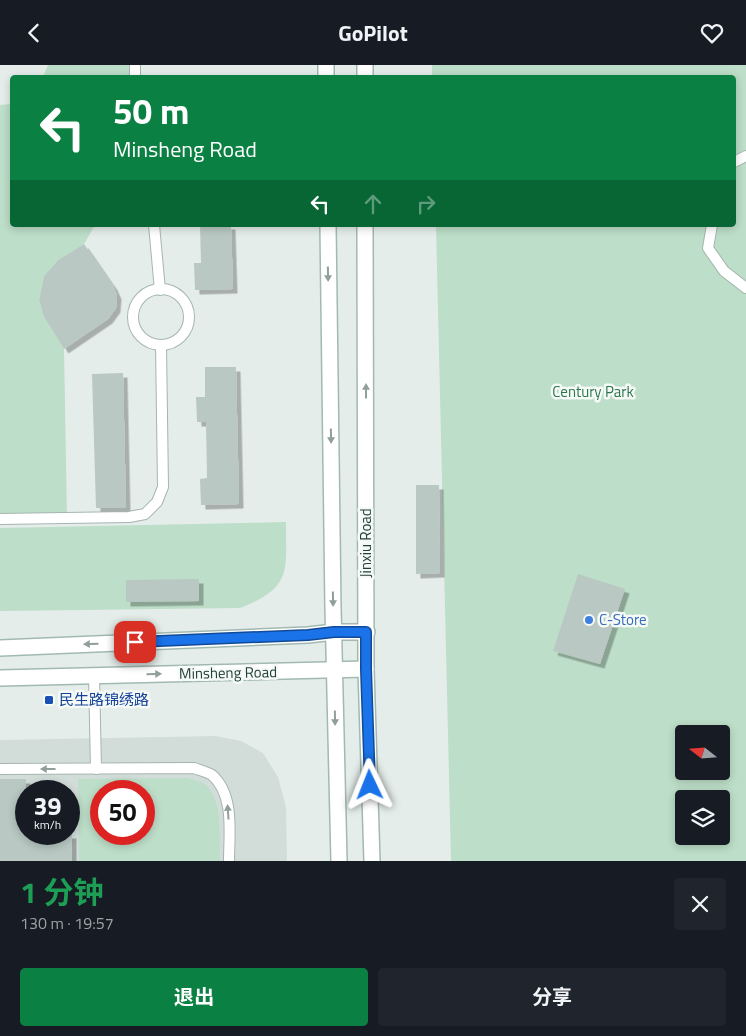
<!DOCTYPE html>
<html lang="zh">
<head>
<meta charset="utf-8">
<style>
  :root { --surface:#171b24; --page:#20242c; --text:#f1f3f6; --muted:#9ea1a6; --accent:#0b8043 }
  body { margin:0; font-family:"Titillium Web","Noto Sans SC",sans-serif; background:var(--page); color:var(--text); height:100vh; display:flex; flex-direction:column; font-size:19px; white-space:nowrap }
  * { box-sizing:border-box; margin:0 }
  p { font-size:16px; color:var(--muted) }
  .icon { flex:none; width:28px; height:28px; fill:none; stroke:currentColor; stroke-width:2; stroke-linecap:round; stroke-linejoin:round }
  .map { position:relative; height:796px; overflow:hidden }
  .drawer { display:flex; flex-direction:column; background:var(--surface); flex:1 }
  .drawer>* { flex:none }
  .banner { position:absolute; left:10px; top:10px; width:726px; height:152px; border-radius:5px; box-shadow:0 2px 8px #0003; background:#0b8043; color:#fff; overflow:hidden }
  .needle { width:32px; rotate:287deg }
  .buttons { position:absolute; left:675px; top:660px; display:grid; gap:10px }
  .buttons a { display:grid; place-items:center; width:55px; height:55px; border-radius:5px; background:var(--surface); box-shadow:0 2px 8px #0003; font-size:25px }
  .speed { position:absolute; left:15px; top:715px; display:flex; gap:10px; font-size:25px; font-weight:700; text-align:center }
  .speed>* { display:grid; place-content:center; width:65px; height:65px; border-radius:50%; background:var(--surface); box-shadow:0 2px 8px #0003; line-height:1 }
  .speed small { font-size:12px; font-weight:400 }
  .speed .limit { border:8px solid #d22; background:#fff; color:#111 }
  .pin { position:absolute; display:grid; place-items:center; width:42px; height:42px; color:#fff; margin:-21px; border-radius:10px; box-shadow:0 2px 8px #0006 }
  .me { position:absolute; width:55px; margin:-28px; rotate:358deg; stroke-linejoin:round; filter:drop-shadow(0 0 4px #0008) }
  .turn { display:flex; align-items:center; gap:18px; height:105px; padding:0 20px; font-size:22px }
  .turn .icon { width:65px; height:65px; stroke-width:2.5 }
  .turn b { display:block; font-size:35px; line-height:42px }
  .lanes { display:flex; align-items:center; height:48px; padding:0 20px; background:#0003; justify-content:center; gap:25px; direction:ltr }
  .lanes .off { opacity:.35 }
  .round { display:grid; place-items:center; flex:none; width:52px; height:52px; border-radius:5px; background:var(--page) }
  .headline { display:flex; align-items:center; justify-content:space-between; height:85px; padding:0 20px }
  h1 { font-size:30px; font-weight:700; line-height:38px; color:#1e9e55 }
  .action { display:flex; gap:10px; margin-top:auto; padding:10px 20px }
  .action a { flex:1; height:58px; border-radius:5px; background:var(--accent); color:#fff; font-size:20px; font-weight:700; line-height:58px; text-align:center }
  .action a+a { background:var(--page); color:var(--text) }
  header { display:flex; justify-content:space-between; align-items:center; height:65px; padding:0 20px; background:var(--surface); font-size:22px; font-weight:700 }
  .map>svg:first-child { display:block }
  .built { fill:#d2ddd9; fill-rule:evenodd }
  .green { fill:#bddec8; fill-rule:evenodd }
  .building { fill:#b9c8c3; filter:url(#shadow) }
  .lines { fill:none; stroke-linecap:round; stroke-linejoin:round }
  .lane-casing { stroke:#a6b5b1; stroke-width:12 }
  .secondary-casing { stroke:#a2b9b2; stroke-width:18 }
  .lane { stroke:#fff; stroke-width:10 }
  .secondary { stroke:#fff; stroke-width:15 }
  .oneway { fill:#919f9c }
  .route-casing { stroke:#114b97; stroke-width:12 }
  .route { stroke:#1a73e8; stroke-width:9 }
  .shop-dot { fill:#3f7fe0; stroke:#f5faf7; stroke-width:2 }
  .transit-dot { fill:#1a4fb4; stroke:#f5faf7; stroke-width:2 }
  .labels { text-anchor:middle; stroke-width:5; stroke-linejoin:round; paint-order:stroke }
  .park-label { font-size:15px; fill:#2d764d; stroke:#f5faf7 }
  .street-label { font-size:15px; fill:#233f39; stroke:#f5faf7 }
  .shop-label { font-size:15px; fill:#366cbe; stroke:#f5faf7; text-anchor:start }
  .transit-label { font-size:15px; fill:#164399; stroke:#f5faf7; text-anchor:start }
</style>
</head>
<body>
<header><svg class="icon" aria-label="back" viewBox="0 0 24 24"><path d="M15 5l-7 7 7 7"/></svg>GoPilot<svg class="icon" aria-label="heart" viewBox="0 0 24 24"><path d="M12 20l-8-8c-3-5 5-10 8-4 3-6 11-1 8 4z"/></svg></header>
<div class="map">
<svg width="746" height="796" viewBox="0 0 746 796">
  <defs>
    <filter id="shadow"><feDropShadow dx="4.5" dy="4.5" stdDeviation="0" flood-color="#0004"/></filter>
  </defs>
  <rect width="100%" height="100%" fill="#e4edea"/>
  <path class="built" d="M216 671 241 676 263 688 278 712 286 742 287 796H0V675ZM26 726H69V769H26ZM101 726H144V769H101Z"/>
  <g class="green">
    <path d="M48 0H135V12H43Z"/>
    <path d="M432 0H746V796H451L436 160H734V12H432ZM684 669H721V706H684ZM684 734H721V771H684Z"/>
    <path d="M12 39V160H95L84 179 58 195 44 211 39 235 44 252 64 284 67 453 0 454V40Z"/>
    <path d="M286 457C286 507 292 523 240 543L0 546V463Z"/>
    <path d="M188 713C193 715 199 716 203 718 224 733 219 773 220 796H79L78 714ZM144 726V769H101V726Z"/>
  </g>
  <g class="building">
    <path d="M200 160H231L233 224 195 225 194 198H201Z"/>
    <path d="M84 179 113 221 117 230 116 243 108 254 64 284 44 252 39 235 44 211 58 195Z"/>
    <path d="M205 302H236L239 439 201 440 200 414 207 413 206 357H197L196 332H205Z"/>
    <path d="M123 308 126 443H96L92 309Z"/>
    <path d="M416 420H439L440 508 416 509Z"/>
    <path d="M578 509 625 524 600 599 553 586Z"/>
    <path d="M199 514V536L126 537V515Z"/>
    <path d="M0 714H26V769H72V796H0Z"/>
  </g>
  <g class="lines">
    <defs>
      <g id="lane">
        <path d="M135 0V12"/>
        <path d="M734 97 746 91"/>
        <path d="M154 160 160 225"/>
        <path d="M712 160 708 183 724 206 746 223"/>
        <circle cx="161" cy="252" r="28"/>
        <path d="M0 454 129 452 145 449 157 437 163 422 161 280"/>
        <path d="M94 611 96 704"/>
        <path d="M0 704 194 703C199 705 207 707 212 710 235 730 229 769 229 796"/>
      </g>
      <g id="secondary">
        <path d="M326 0V12"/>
        <path d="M365 0V12"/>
        <path d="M328 160 333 543 339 796"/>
        <path d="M365 160 366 604 372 796"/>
        <path d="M0 583 308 570 334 567H367"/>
        <path d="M0 613 366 604"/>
      </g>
    </defs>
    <use href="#lane" class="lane-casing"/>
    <use href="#secondary" class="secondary-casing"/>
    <use href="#lane" class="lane"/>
    <use href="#secondary" class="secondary"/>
  </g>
  <defs><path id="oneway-solid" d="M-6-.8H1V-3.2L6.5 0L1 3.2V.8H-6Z" transform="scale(1.25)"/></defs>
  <g class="oneway">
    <use href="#oneway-solid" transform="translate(328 209) rotate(89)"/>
    <use href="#oneway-solid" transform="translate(366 326) rotate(-90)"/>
    <use href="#oneway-solid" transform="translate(331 371) rotate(89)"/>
    <use href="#oneway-solid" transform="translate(333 534) rotate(89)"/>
    <use href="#oneway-solid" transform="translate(91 579) rotate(178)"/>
    <use href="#oneway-solid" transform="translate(154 609) rotate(-1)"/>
    <use href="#oneway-solid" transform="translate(335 653) rotate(89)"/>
    <use href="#oneway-solid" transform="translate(48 704) rotate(180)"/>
    <use href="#oneway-solid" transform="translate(228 747) rotate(-94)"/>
  </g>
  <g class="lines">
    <defs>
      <path id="route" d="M135 577 308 570 334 567H366V604L370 720"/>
    </defs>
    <use href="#route" class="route-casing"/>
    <use href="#route" class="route"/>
  </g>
  <circle class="shop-dot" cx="589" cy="555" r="5"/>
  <rect class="transit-dot" x="44" y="630" width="10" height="10" rx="2.5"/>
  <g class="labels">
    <g class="park-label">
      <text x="593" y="332">Century Park</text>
    </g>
    <g class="street-label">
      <text transform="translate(366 478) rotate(-90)" y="5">Jinxiu Road</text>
      <text transform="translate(228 608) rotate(-1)" y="5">Minsheng Road</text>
    </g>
    <g class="shop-label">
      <text x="599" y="560">C-Store</text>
    </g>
    <g class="transit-label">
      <text x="59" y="640">民生路锦绣路</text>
    </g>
  </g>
</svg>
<div class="buttons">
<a><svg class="needle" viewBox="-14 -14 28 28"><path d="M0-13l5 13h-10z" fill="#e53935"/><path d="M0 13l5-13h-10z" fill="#9ea1a6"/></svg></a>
<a><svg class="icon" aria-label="layers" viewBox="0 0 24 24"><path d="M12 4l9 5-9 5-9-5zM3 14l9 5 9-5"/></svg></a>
</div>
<div class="speed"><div>39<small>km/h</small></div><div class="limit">50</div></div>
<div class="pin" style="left:135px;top:577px;background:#d93025"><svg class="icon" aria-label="arrive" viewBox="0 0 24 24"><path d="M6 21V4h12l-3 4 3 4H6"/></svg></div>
<svg class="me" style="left:370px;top:720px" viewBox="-20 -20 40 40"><path d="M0-17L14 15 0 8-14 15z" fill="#1a73e8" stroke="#fff" stroke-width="4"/></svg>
<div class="banner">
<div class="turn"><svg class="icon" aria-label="left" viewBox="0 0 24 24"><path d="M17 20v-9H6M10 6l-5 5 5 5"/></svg><div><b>50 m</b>Minsheng Road</div></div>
<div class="lanes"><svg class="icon" aria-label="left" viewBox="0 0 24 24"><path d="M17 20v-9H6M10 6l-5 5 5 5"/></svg><svg class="icon off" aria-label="ahead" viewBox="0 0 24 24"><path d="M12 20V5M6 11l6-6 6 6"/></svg><svg class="icon off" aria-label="right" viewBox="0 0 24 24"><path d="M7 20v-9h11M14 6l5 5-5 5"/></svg></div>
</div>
</div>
<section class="drawer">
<div class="headline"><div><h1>1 分钟</h1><p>130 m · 19:57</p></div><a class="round"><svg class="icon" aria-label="close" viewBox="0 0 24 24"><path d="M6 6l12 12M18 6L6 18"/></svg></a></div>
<div class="action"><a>退出</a><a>分享</a></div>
</section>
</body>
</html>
